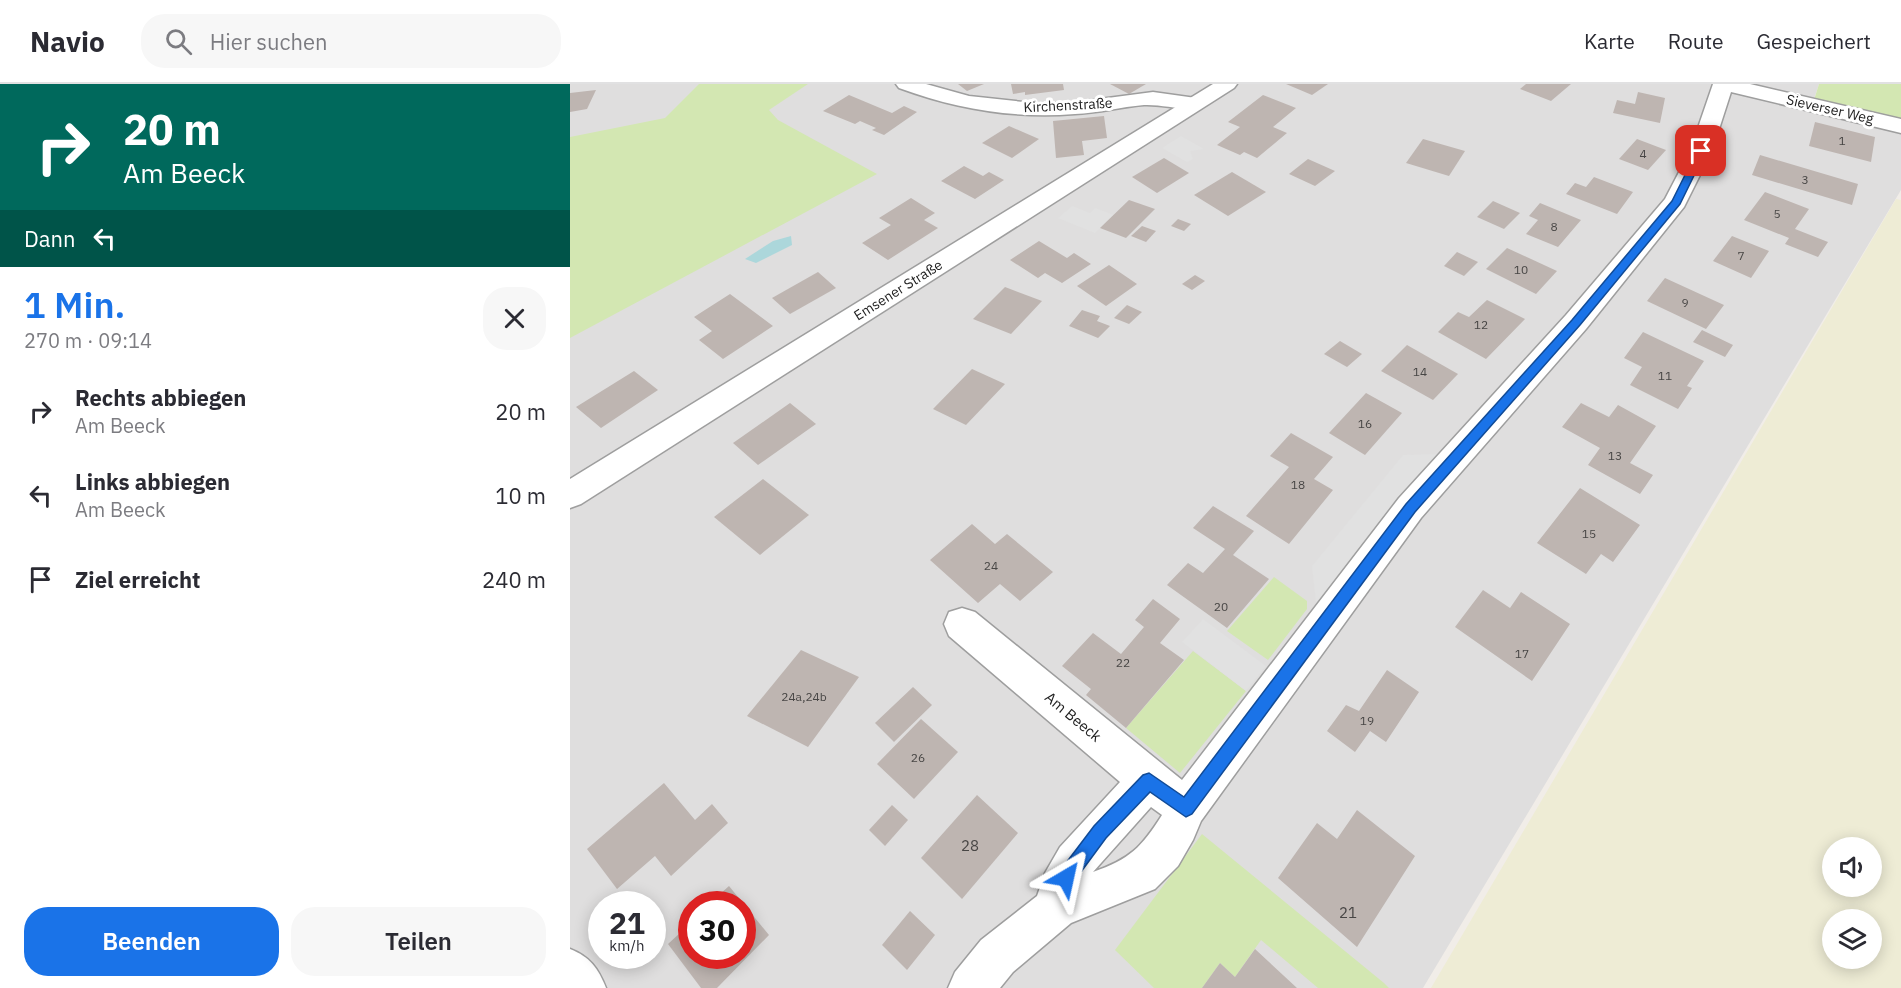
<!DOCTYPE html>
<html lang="de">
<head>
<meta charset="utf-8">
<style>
  :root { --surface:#fff; --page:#f7f7f7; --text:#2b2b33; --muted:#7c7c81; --line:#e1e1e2; --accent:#1a73e8 }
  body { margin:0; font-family:"IBM Plex Sans",sans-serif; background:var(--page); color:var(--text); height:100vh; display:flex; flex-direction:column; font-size:22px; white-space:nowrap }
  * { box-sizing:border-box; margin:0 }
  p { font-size:20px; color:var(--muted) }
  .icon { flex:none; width:33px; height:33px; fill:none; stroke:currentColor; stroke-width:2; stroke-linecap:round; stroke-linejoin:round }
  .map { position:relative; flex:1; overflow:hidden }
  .side { display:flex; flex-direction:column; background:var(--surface); width:570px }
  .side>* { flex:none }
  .banner { background:#00695c; color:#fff; overflow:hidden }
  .fabs { position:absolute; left:1252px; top:753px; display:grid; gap:12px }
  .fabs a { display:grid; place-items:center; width:60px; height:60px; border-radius:50%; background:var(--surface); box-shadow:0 3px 15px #0003; font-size:30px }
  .speed { position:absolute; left:18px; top:807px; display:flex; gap:12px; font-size:30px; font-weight:700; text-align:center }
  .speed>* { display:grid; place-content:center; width:78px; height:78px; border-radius:50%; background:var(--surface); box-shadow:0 3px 15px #0003; line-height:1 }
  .speed small { font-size:15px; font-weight:400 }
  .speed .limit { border:9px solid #d22; background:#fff; color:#111 }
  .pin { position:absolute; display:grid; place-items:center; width:51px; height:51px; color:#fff; margin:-26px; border-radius:12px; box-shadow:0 3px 9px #0006 }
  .me { position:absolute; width:66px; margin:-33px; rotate:36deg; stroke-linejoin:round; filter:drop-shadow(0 0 4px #0008) }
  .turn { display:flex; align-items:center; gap:21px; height:126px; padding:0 24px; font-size:27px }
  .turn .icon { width:78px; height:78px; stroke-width:2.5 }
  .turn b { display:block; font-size:42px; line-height:51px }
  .then { display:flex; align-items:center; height:57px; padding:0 24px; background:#0003; gap:12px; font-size:22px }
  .round { display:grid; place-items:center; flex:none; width:63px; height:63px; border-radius:24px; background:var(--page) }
  .summary { display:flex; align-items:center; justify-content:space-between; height:102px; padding:0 24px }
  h1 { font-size:36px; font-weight:600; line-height:45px; color:var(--accent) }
  .cta { display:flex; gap:12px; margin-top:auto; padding:12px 24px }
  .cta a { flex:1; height:69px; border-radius:24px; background:var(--accent); color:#fff; font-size:24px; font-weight:600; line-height:69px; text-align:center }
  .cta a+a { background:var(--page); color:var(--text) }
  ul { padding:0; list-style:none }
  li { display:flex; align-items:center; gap:18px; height:84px; padding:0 24px }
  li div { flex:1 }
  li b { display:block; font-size:22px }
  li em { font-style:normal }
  header { display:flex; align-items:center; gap:36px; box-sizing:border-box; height:84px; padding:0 30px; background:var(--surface); border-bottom:2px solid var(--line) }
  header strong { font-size:28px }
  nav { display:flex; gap:33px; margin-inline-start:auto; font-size:21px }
  .search { width:420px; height:54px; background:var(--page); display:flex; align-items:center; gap:15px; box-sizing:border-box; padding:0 21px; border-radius:24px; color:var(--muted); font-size:22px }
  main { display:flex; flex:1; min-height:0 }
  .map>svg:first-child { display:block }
  .residential { fill:#dfdede; fill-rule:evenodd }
  .farmland { fill:#eeecd5; fill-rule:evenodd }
  .grass { fill:#d3e7b2 }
  .parking { fill:#e1e1e1 }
  .water { fill:#acd7db }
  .building { fill:#beb5b1 }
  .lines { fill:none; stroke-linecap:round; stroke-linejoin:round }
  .minor-casing { stroke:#9e9e9e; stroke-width:3 }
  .tertiary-casing { stroke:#9e9e9e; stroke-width:3 }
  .minor { fill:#fff; fill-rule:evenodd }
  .tertiary { fill:#fff; fill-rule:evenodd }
  .route { fill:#1a73e8; stroke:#114b97; stroke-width:1.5 }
  .labels { text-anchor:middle; stroke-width:6; stroke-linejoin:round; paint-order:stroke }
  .number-label { font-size:12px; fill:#484645 }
  .far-street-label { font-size:14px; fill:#212121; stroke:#fff }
  .street-label { font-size:15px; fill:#212121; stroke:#fff }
  .near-number-label { font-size:15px; fill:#484645 }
</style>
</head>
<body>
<header>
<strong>Navio</strong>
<div class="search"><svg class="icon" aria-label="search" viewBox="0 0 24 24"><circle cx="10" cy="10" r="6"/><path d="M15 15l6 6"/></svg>Hier suchen</div>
<nav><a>Karte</a><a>Route</a><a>Gespeichert</a></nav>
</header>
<main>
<section class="side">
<div class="banner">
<div class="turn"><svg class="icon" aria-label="right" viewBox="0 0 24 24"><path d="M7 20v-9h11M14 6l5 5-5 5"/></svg><div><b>20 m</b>Am Beeck</div></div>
<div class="then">Dann<svg class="icon" aria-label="left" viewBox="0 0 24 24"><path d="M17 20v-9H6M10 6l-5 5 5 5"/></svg></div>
</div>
<div class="summary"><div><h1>1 Min.</h1><p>270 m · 09:14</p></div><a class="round"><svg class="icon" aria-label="close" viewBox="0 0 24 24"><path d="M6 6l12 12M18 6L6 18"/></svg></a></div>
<ul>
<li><svg class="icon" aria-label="right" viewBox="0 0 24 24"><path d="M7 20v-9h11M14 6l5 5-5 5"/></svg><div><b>Rechts abbiegen</b><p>Am Beeck</p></div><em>20 m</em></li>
<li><svg class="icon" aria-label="left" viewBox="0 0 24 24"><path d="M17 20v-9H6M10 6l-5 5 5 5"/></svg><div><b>Links abbiegen</b><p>Am Beeck</p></div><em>10 m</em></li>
<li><svg class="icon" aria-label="arrive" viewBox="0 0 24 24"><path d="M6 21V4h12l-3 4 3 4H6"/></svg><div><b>Ziel erreicht</b></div><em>240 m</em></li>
</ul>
<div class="cta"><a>Beenden</a><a>Teilen</a></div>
</section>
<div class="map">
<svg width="1331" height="904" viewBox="0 0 1331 904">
  <rect width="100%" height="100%" fill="#f1ede8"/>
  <path class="residential" d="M0 0H1249L1244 15 1331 37V106L853 904H0ZM32 820H82V872H32ZM122 820H172V872H122Z"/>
  <path class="farmland" d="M1326 115 1331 116V904H861ZM1263 764H1302V802H1263ZM1263 836H1302V874H1263Z"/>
  <g class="grass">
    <path d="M129 0H238L199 26 208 36 307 90 0 254V53L95 34Z"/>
    <path d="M1249 0H1331V37L1244 16Z"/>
    <path d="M704 493 737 517V525L698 576 657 547Z"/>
    <path d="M623 567 676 607 610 689 556 644Z"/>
    <path d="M632 750 814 899 819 904H748L691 856 665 893 650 879 632 904H584L545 866Z"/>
  </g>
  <g class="parking">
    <path d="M611 52 634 65 620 67 623 75 617 78 592 64Z"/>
    <path d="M502 122 520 129 525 124 544 131 525 149 488 134Z"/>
    <path d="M869 370 747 527 742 482 833 371Z"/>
    <path d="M633 535 696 582 676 607 612 558Z"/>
  </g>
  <path class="water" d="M221 152 222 161 186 179 175 175 203 157Z"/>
  <g class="building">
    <path d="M388 0H414L397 7Z"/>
    <path d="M441 0H493L494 6 455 11V8L443 10Z"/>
    <path d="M540 0H576L559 10Z"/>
    <path d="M716 0H758L742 11Z"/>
    <path d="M956 0H1001L981 17 950 5Z"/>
    <path d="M26 6 17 25 0 28V9Z"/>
    <path d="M1068 8 1095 14 1090 39 1043 29 1047 16 1065 20Z"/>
    <path d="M279 11 322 29 334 22 347 28 314 51 302 46 306 44 290 37 285 40 253 27Z"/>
    <path d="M693 11 726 24 703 43 717 49 687 74 674 68 670 71 647 61 670 43 658 38Z"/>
    <path d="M534 32 537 54 512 57 514 71 486 74 483 37Z"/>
    <path d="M1245 38 1305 53 1301 78 1239 62Z"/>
    <path d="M439 42 469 55 442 74 412 59Z"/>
    <path d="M853 55 895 67 879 92 836 79Z"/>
    <path d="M1067 55 1096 66 1078 86 1049 75Z"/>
    <path d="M1190 71 1288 100 1282 121 1182 91Z"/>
    <path d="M594 74 619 89 587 109 562 93Z"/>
    <path d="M738 75 765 87 745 102 719 90Z"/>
    <path d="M394 82 413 92 419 88 434 96 405 115 371 97Z"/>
    <path d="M662 88 696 108 658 132 624 111Z"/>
    <path d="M1024 93 1063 108 1047 130 996 110 1005 99 1016 103Z"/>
    <path d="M1195 108 1239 125 1225 145 1258 158 1248 173 1215 160 1219 154 1174 136Z"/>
    <path d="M341 114 365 129 354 136 368 144 318 176 292 159 321 141 309 134Z"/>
    <path d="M559 116 585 125 556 154 530 144Z"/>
    <path d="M923 117 950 129 934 145 907 133Z"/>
    <path d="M970 119 1011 136 988 163 956 150 968 136 959 132Z"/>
    <path d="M608 135 621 140 614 147 601 142Z"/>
    <path d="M572 142 586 147 576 158 561 152Z"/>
    <path d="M1162 152 1199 167 1181 194 1143 177Z"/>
    <path d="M469 157 497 174 504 169 521 180 492 199 475 189 468 194 440 176Z"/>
    <path d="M937 164 987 187 966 210 916 185Z"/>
    <path d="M887 168 908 178 894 192 874 182Z"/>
    <path d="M539 181 567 200 536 222 507 202Z"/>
    <path d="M248 188 266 204 220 230 202 214Z"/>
    <path d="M625 191 635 197 622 206 612 200Z"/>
    <path d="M1095 194 1154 221 1136 245 1077 217Z"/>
    <path d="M435 203 472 217 441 250 403 235Z"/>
    <path d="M160 210 203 242 153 275 129 256 142 247 124 233Z"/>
    <path d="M917 216 955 235 916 275 868 248 888 228 899 233Z"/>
    <path d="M557 221 572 228 559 240 544 234Z"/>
    <path d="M512 226 530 232 527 237 540 242 528 254 499 242Z"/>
    <path d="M1132 246 1163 261 1155 273 1123 258Z"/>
    <path d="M1073 248 1134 277 1117 302 1122 304 1108 325 1060 301 1072 283 1054 274Z"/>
    <path d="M770 257 792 270 777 283 754 270Z"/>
    <path d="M837 261 888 290 863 316 811 287Z"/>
    <path d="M402 285 435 300 396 341 363 325Z"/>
    <path d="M64 287 88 306 31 344 6 323Z"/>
    <path d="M796 309 832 329 795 371 759 349Z"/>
    <path d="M220 319 246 340 188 381 163 359Z"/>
    <path d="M1011 319 1039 333 1048 321 1086 342 1060 379 1083 391 1070 410 1018 381 1030 364 992 343Z"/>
    <path d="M721 349 763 373 744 395 763 406 719 460 676 432 719 383 700 372Z"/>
    <path d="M193 395 239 431 190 471 144 433Z"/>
    <path d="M1010 404 1070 441 1043 478 1031 470 1016 490 967 459Z"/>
    <path d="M643 422 684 447 663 471 699 495 657 544 597 501 618 479 633 489 655 465 623 444Z"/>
    <path d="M402 440 425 460 437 450 483 488 450 517 430 500 408 519 360 476Z"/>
    <path d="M913 506 940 524 951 508 1000 540 962 597 885 543Z"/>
    <path d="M583 515 610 535 590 559 614 576 556 644 516 611 521 605 492 582 523 549 551 570 574 543 565 536Z"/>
    <path d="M231 566 289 593 238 663 177 632Z"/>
    <path d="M817 586 849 608 816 658 800 647 785 668 757 647 776 621 789 627Z"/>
    <path d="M343 603 362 621 324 658 305 639Z"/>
    <path d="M351 635 388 668 344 715 307 680Z"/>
    <path d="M94 699 125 736 142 720 158 739 101 792 85 772 47 805 17 765Z"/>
    <path d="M407 711 448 749 392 815 351 774Z"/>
    <path d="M322 721 338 736 315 762 299 746Z"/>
    <path d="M787 726 845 772 787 863 708 794 747 739 767 755Z"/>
    <path d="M159 802 199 851 147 904H131L98 860 122 838V872H172V820H139Z"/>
    <path d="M340 827 365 851 337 886 312 861Z"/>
    <path d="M685 865 727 904H632L650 879 665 893Z"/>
  </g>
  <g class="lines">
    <defs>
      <g id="minor">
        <path d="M326 0H356L399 12 463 19 507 18 583 8 633 15 637 19 633 23C615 28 593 20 574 21 551 23 528 29 505 30 445 35 386 25 329 4Z"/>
        <path d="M1143 0H1180L1331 35V49L1161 8 1142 67 1114 123 1016 245 851 434 631 737 623 756 608 782 585 805 501 839 443 888 430 904H378L385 888 411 856 467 812 475 789 490 763 550 698 379 552 374 540 379 528 392 524 405 528 612 696 829 414 996 231 1095 115 1120 67ZM581 723 592 731C571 764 560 775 523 788Z"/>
        <path d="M0 865C20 873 28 884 36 904H0Z"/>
      </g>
      <path id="tertiary" d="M643 0H667L664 4 11 420 0 424V395Z"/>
    </defs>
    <use href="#minor" class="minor-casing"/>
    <use href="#tertiary" class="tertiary-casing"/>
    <use href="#minor" class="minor"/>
    <use href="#tertiary" class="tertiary"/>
  </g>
  <path class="route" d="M1128 65 1136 67 1110 120 1010 241 845 428 622 730 616 733 580 708 536 754 502 800 496 802 490 800 487 794 490 787 524 742 573 691 579 689 614 713 836 420 1002 236 1102 117Z"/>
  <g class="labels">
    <g class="number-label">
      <text x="1272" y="61">1</text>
      <text x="1073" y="74">4</text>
      <text x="1235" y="100">3</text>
      <text x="1207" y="134">5</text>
      <text x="984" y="147">8</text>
      <text x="1171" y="176">7</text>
      <text x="951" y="190">10</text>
      <text x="1115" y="223">9</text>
      <text x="911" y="245">12</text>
      <text x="850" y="292">14</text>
      <text x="1095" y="296">11</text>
      <text x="795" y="344">16</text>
      <text x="1045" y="376">13</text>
      <text x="728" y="405">18</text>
      <text x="1019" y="454">15</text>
      <text x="421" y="486">24</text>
      <text x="651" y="527">20</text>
      <text x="952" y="574">17</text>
      <text x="553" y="583">22</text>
      <text x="234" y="617">24a,24b</text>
      <text x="797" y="641">19</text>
      <text x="348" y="678">26</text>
    </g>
    <g class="far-street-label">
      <text transform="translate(498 21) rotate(-3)" y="5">Kirchenstraße</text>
      <text transform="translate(1260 25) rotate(13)" y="5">Sieverser Weg</text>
      <text transform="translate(328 206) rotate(-32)" y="5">Emsener Straße</text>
    </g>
    <g class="street-label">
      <text transform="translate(503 633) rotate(40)" y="5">Am Beeck</text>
    </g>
    <g class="near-number-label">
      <text x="400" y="767">28</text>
      <text x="778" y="834">21</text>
    </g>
  </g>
</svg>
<div class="fabs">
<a><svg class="icon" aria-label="sound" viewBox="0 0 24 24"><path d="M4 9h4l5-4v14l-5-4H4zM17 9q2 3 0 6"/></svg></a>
<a><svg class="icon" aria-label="layers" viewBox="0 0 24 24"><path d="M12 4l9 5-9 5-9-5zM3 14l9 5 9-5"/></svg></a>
</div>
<div class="speed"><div>21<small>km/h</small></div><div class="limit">30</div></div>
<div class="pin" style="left:1131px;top:67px;background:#d93025"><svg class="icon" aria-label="arrive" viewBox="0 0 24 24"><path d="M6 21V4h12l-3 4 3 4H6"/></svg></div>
<svg class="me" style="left:496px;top:794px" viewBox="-20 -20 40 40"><path d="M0-17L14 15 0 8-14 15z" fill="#1a73e8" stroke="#fff" stroke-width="4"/></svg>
</div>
</main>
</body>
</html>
